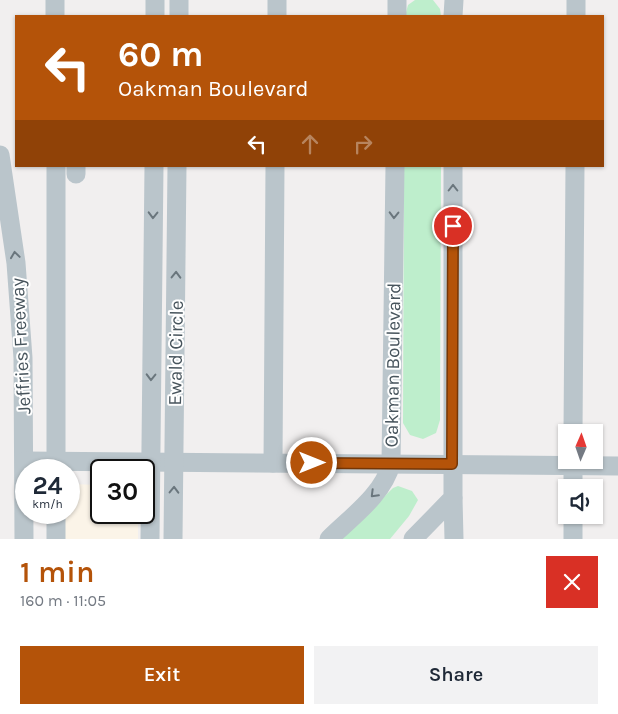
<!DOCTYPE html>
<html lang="en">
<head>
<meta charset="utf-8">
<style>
  :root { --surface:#fff; --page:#f2f2f3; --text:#1f2937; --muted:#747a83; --accent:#b45309 }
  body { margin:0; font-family:Karla,sans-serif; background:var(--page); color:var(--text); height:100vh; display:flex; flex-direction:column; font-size:19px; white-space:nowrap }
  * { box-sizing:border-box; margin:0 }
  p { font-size:16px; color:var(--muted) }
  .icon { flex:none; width:28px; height:28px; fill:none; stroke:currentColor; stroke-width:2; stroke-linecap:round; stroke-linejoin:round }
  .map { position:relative; height:539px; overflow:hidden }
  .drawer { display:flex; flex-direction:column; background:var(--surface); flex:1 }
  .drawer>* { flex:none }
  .hud { position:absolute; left:15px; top:15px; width:589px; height:152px; border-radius:0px; box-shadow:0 1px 4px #0004; background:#b45309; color:#fff; overflow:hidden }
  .needle { width:32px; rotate:2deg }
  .controls { position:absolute; left:558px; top:424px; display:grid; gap:10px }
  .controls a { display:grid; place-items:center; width:45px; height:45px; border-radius:0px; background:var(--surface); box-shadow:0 1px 4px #0004; font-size:25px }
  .speed { position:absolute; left:15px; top:459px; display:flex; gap:10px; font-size:25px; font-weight:700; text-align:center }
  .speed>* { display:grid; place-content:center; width:65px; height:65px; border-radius:50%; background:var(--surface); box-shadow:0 1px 4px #0004; line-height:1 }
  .speed small { font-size:12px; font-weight:400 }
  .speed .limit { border:2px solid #111; border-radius:8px; background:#fff; color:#111 }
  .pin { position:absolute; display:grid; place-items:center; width:42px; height:42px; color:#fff; margin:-21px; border:2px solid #fff; border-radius:50%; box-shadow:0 1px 5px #0007 }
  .me { position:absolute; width:55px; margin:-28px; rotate:90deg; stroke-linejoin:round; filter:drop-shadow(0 0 4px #0008) }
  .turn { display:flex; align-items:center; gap:18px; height:105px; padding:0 20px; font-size:22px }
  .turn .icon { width:65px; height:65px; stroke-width:2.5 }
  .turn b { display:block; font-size:35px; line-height:42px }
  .lanes { display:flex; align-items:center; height:48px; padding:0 20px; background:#0003; justify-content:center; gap:25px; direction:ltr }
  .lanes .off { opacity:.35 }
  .round { display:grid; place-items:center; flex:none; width:52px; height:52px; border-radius:0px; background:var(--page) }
  .headline { display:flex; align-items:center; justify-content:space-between; height:85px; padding:0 20px }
  h1 { font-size:30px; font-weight:600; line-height:38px; color:var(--accent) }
  .button { display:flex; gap:10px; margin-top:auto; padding:10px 20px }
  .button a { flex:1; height:58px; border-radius:0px; background:var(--accent); color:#fff; font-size:20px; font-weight:600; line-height:58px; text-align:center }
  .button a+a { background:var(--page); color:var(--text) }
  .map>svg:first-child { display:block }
  .commercial { fill:#fbf4e8 }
  .green { fill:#beeecc }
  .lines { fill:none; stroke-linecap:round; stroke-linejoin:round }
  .minor { stroke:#bac5cb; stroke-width:19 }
  .oneway { stroke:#6a767d }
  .route-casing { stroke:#753606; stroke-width:12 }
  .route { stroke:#b45309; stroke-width:9 }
  .labels { text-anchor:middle; stroke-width:4; stroke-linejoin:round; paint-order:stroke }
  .street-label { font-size:19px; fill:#47545c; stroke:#fff }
</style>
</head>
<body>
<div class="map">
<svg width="618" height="539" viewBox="0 0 618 539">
  <rect width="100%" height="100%" fill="#f1efef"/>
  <path class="commercial" d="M69 484 101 485V512L138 513V539H61V513L69 512Z"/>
  <g class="green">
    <path d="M415 0H433L440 9 441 16H405L408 5Z"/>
    <path d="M404 166H441L440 420 436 433 423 439 410 435 403 423Z"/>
    <path d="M398 486 412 491 418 500 409 516 390 539H341L393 488Z"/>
  </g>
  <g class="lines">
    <g class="minor">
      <path d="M397 0V16"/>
      <path d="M55 16V0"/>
      <path d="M155 16V0"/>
      <path d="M179 16V0"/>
      <path d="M277 16V0"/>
      <path d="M453 16 454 0"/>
      <path d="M576 16V0"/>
      <path d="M0 155 16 263 23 358 24 539"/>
      <path d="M76 174V166"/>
      <path d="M573 432 575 166"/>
      <path d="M25 461 618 466"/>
      <path d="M273 463 275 166"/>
      <path d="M56 470V166"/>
      <path d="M573 488V460"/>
      <path d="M453 498 454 539"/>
      <path d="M573 515V539"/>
      <path d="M56 539V512"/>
      <path d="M150 539 154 166"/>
      <path d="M173 539 177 166"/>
      <path d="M329 539C351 517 383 495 391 464L395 166"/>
      <path d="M413 539 453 498V166"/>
    </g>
  </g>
  <defs><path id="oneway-chevron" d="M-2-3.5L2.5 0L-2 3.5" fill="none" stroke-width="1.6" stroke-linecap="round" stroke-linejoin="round" transform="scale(1.25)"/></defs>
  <g class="oneway">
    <use href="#oneway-chevron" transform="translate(453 188) rotate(-90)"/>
    <use href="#oneway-chevron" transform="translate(153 215) rotate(91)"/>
    <use href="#oneway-chevron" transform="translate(394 215) rotate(91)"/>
    <use href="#oneway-chevron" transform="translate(15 255) rotate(-98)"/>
    <use href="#oneway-chevron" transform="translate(176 275) rotate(-89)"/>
    <use href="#oneway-chevron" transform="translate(151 377) rotate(91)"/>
    <use href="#oneway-chevron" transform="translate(174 490) rotate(-89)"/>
    <use href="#oneway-chevron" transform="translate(374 494) rotate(135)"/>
  </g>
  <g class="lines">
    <defs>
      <path id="route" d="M312 463 452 464 453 226"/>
    </defs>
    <use href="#route" class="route-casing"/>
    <use href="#route" class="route"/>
  </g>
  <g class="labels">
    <g class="street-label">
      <text transform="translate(20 346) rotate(-93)" y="7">Jeffries Freeway</text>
      <text transform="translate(175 353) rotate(-89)" y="7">Ewald Circle</text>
      <text transform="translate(392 365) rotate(-89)" y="7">Oakman Boulevard</text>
    </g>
  </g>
</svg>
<div class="controls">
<a><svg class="needle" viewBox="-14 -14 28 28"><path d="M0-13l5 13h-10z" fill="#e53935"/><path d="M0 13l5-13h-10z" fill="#747a83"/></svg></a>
<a><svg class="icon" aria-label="sound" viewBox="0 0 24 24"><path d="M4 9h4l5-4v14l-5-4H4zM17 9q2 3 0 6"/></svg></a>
</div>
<div class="speed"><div>24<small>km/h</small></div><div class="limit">30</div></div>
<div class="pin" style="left:453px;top:226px;background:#d93025"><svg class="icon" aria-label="arrive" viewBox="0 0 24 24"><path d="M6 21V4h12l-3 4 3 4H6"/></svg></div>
<svg class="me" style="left:312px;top:463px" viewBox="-20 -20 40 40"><circle r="17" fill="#b45309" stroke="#fff" stroke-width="3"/><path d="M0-11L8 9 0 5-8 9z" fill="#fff"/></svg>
<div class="hud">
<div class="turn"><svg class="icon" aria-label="left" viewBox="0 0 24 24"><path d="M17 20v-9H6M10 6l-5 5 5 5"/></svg><div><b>60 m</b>Oakman Boulevard</div></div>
<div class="lanes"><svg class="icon" aria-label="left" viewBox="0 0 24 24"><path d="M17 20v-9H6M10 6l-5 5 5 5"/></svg><svg class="icon off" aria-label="ahead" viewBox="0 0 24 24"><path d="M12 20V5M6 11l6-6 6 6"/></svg><svg class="icon off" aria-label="right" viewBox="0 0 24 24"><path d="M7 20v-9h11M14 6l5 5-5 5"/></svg></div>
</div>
</div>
<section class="drawer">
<div class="headline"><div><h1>1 min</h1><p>160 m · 11:05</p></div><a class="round" style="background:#d93025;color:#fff"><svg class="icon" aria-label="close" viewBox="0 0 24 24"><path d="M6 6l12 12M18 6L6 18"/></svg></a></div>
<div class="button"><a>Exit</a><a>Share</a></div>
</section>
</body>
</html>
